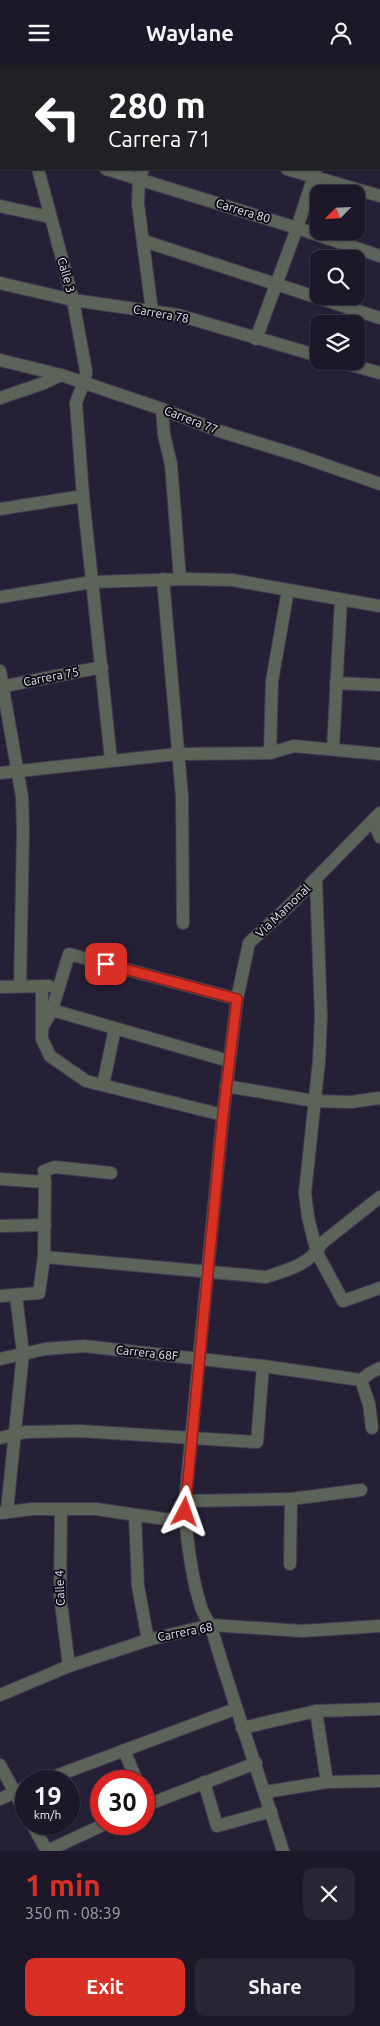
<!DOCTYPE html>
<html lang="en">
<head>
<meta charset="utf-8">
<style>
  :root { --surface:#1c1829; --page:#292535; --text:#f1f3f6; --muted:#a0a0a8; --line:#3a3746; --accent:#d93025 }
  body { margin:0; font-family:Ubuntu,sans-serif; background:var(--page); color:var(--text); height:100vh; display:flex; flex-direction:column; font-size:19px; white-space:nowrap }
  * { box-sizing:border-box; margin:0 }
  p { font-size:16px; color:var(--muted) }
  .icon { flex:none; width:28px; height:28px; fill:none; stroke:currentColor; stroke-width:2; stroke-linecap:round; stroke-linejoin:round }
  .map { position:relative; height:1786px; overflow:hidden }
  .side { display:flex; flex-direction:column; background:var(--surface); flex:1 }
  .side>* { flex:none }
  .hud { position:absolute; left:0px; top:0px; width:380px; height:105px; box-shadow:0 1px 4px #0004,0 0 0 1px var(--line); background:#202124; color:#fff; overflow:hidden }
  .needle { width:32px; rotate:246deg }
  .tools { position:absolute; left:310px; top:120px; display:grid; gap:10px }
  .tools a { display:grid; place-items:center; width:55px; height:55px; border-radius:10px; background:var(--surface); box-shadow:0 1px 4px #0004,0 0 0 1px var(--line); font-size:25px }
  .speed { position:absolute; left:15px; top:1705px; display:flex; gap:10px; font-size:25px; font-weight:700; text-align:center }
  .speed>* { display:grid; place-content:center; width:65px; height:65px; border-radius:50%; background:var(--surface); box-shadow:0 1px 4px #0004,0 0 0 1px var(--line); line-height:1 }
  .speed small { font-size:12px; font-weight:400 }
  .speed .limit { border:8px solid #d22; background:#fff; color:#111 }
  .pin { position:absolute; display:grid; place-items:center; width:42px; height:42px; color:#fff; margin:-21px; border-radius:10px; box-shadow:0 2px 8px #0006 }
  .me { position:absolute; width:55px; margin:-28px; rotate:4deg; stroke-linejoin:round; filter:drop-shadow(0 0 4px #0008) }
  .turn { display:flex; align-items:center; gap:18px; height:105px; padding:0 25px; font-size:22px }
  .turn .icon { width:65px; height:65px; stroke-width:2.5 }
  .turn b { display:block; font-size:35px; line-height:42px }
  .round { display:grid; place-items:center; flex:none; width:52px; height:52px; border-radius:10px; background:var(--page) }
  .summary { display:flex; align-items:center; justify-content:space-between; height:85px; padding:0 25px }
  h1 { font-size:30px; font-weight:600; line-height:38px; color:var(--accent) }
  .cta { display:flex; gap:10px; margin-top:auto; padding:10px 25px }
  .cta a { flex:1; height:58px; border-radius:10px; background:var(--accent); color:#fff; font-size:20px; font-weight:600; line-height:58px; text-align:center }
  .cta a+a { background:var(--page); color:var(--text) }
  header { display:flex; justify-content:space-between; align-items:center; height:65px; padding:0 25px; background:var(--surface); font-size:22px; font-weight:600 }
  .map>svg:first-child { display:block }
  .lines { fill:none; stroke-linecap:round; stroke-linejoin:round }
  .minor-casing { stroke:#413c52; stroke-width:14 }
  .minor { stroke:#5c6358; stroke-width:12 }
  .route-casing { stroke:#8d1f18; stroke-width:12 }
  .route { stroke:#d93025; stroke-width:9 }
  .labels { text-anchor:middle; stroke-width:4; stroke-linejoin:round; paint-order:stroke }
  .street-label { font-size:12px; fill:#e9e6f5; stroke:#0e0c16 }
</style>
</head>
<body>
<header><svg class="icon" aria-label="menu" viewBox="0 0 24 24"><path d="M4 6h16M4 12h16M4 18h16"/></svg>Waylane<svg class="icon" aria-label="person" viewBox="0 0 24 24"><circle cx="12" cy="8" r="4"/><path d="M4 21q1-7 8-7t8 7"/></svg></header>
<div class="map">
<svg width="380" height="1786" viewBox="0 0 380 1786">
  <rect width="100%" height="100%" fill="#262037"/>
  <g class="lines">
    <defs>
      <g id="minor">
        <path d="M136 0 140 1"/>
        <path d="M328 0 332 1"/>
        <path d="M176 1 177 0"/>
        <path d="M347 1V0"/>
        <path d="M0 13 1 14"/>
        <path d="M379 16H380"/>
        <path d="M0 72H1"/>
        <path d="M379 73H380"/>
        <path d="M38 104 73 235 86 306C86 318 79 327 76 338L83 431 111 695"/>
        <path d="M106 104 297 163 380 191"/>
        <path d="M143 104 139 115 138 139 152 246"/>
        <path d="M287 104 380 131"/>
        <path d="M0 141 50 152"/>
        <path d="M144 176 380 253"/>
        <path d="M0 218 73 235 178 250 319 291"/>
        <path d="M256 274 297 163 316 104"/>
        <path d="M0 295 61 310 162 344 219 366 300 391 380 419"/>
        <path d="M337 296 380 308"/>
        <path d="M0 333 44 318 61 310"/>
        <path d="M162 344 164 370 171 399 180 514"/>
        <path d="M0 444 83 431"/>
        <path d="M163 514 182 731 183 858"/>
        <path d="M0 532 92 517 187 514 232 515 380 541"/>
        <path d="M0 606 22 732 23 766 20 921"/>
        <path d="M336 618 380 620"/>
        <path d="M0 622 102 602"/>
        <path d="M333 683 341 535"/>
        <path d="M270 688 272 616 288 525"/>
        <path d="M0 708 177 689 270 688 294 681 380 689"/>
        <path d="M373 755 380 772"/>
        <path d="M316 815 321 951 319 996 305 1128 308 1152 317 1188 343 1236 380 1223"/>
        <path d="M42 921V974L50 991 86 1016 223 1050"/>
        <path d="M0 922 49 921"/>
        <path d="M52 945 229 996"/>
        <path d="M43 961 52 945 69 889 237 934"/>
        <path d="M103 1020 115 963"/>
        <path d="M226 1021 314 1036 351 1037 380 1033"/>
        <path d="M0 1114 45 1117"/>
        <path d="M0 1161 45 1160"/>
        <path d="M44 1192 266 1212C288 1205 311 1199 322 1178L380 1132"/>
        <path d="M0 1231 39 1228 44 1192 45 1117 44 1106 55 1102 111 1108"/>
        <path d="M0 1294 45 1284 84 1281 263 1301 361 1315 370 1308 380 1303"/>
        <path d="M361 1315 369 1339 372 1363"/>
        <path d="M0 1373 26 1367 80 1366 257 1377 263 1301"/>
        <path d="M185 1436 291 1434 361 1425"/>
        <path d="M61 1445 60 1530 69 1601"/>
        <path d="M7 1446 23 1288 16 1231"/>
        <path d="M1 1448 32 1444H96L185 1457"/>
        <path d="M135 1450 138 1521 148 1575"/>
        <path d="M290 1499 291 1434"/>
        <path d="M0 1630 69 1601 148 1575 211 1560 302 1566 380 1561"/>
        <path d="M316 1646 327 1717"/>
        <path d="M242 1663 316 1646 380 1644"/>
        <path d="M124 1685 137 1716"/>
        <path d="M0 1700 26 1748"/>
        <path d="M42 1716 235 1644"/>
        <path d="M204 1717 217 1761 271 1746"/>
        <path d="M265 1727 327 1717 380 1716"/>
        <path d="M0 1734 26 1722"/>
        <path d="M144 1741 256 1698"/>
        <path d="M32 1759 47 1786"/>
        <path d="M47 1786 105 1759"/>
        <path d="M283 1786C260 1712 234 1640 212 1565 210 1558 205 1552 202 1545 192 1516 185 1467 185 1436L223 1050 237 934 249 878 290 840 380 748"/>
      </g>
    </defs>
    <use href="#minor" class="minor-casing"/>
    <use href="#minor" class="minor"/>
  </g>
  <g class="lines">
    <defs>
      <path id="route" d="M106 899 237 934 223 1050 185 1447"/>
    </defs>
    <use href="#route" class="route-casing"/>
    <use href="#route" class="route"/>
  </g>
  <g class="labels">
    <g class="street-label">
      <text transform="translate(243 146) rotate(17)" y="4">Carrera 80</text>
      <text transform="translate(66 210) rotate(74)" y="4">Calle 3</text>
      <text transform="translate(161 249) rotate(10)" y="4">Carrera 78</text>
      <text transform="translate(191 355) rotate(21)" y="4">Carrera 77</text>
      <text transform="translate(51 612) rotate(-11)" y="4">Carrera 75</text>
      <text transform="translate(283 846) rotate(-44)" y="4">Vía Mamonal</text>
      <text transform="translate(147 1288) rotate(6)" y="4">Carrera 68F</text>
      <text transform="translate(60 1523) rotate(-92)" y="4">Calle 4</text>
      <text transform="translate(185 1567) rotate(-11)" y="4">Carrera 68</text>
    </g>
  </g>
</svg>
<div class="tools">
<a><svg class="needle" viewBox="-14 -14 28 28"><path d="M0-13l5 13h-10z" fill="#e53935"/><path d="M0 13l5-13h-10z" fill="#a0a0a8"/></svg></a>
<a><svg class="icon" aria-label="search" viewBox="0 0 24 24"><circle cx="10" cy="10" r="6"/><path d="M15 15l6 6"/></svg></a>
<a><svg class="icon" aria-label="layers" viewBox="0 0 24 24"><path d="M12 4l9 5-9 5-9-5zM3 14l9 5 9-5"/></svg></a>
</div>
<div class="speed"><div>19<small>km/h</small></div><div class="limit">30</div></div>
<div class="pin" style="left:106px;top:899px;background:#d93025"><svg class="icon" aria-label="arrive" viewBox="0 0 24 24"><path d="M6 21V4h12l-3 4 3 4H6"/></svg></div>
<svg class="me" style="left:185px;top:1447px" viewBox="-20 -20 40 40"><path d="M0-17L14 15 0 8-14 15z" fill="#d93025" stroke="#fff" stroke-width="4"/></svg>
<div class="hud">
<div class="turn"><svg class="icon" aria-label="left" viewBox="0 0 24 24"><path d="M17 20v-9H6M10 6l-5 5 5 5"/></svg><div><b>280 m</b>Carrera 71</div></div>
</div>
</div>
<section class="side">
<div class="summary"><div><h1>1 min</h1><p>350 m · 08:39</p></div><a class="round"><svg class="icon" aria-label="close" viewBox="0 0 24 24"><path d="M6 6l12 12M18 6L6 18"/></svg></a></div>
<div class="cta"><a>Exit</a><a>Share</a></div>
</section>
</body>
</html>
